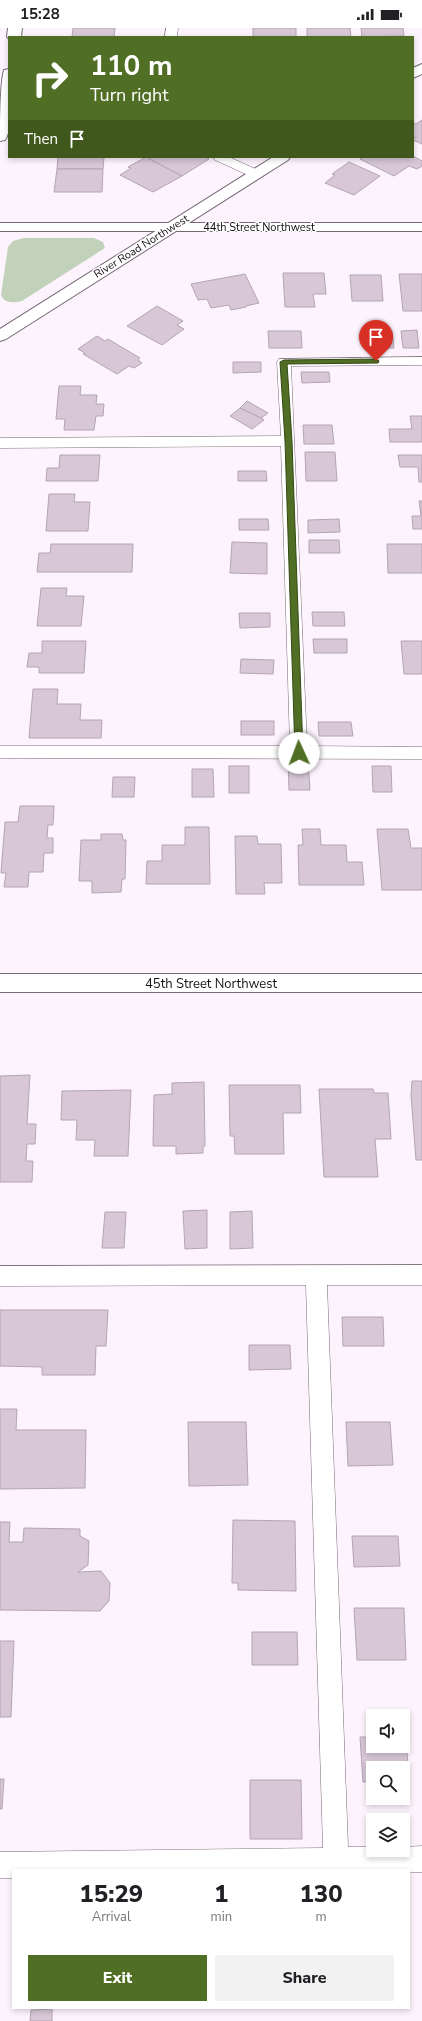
<!DOCTYPE html>
<html lang="en">
<head>
<meta charset="utf-8">
<style>
  :root { --surface:#fff; --page:#f2f2f2; --text:#202124; --muted:#757577; --accent:#516f24 }
  body { margin:0; font-family:"Nunito Sans",sans-serif; background:var(--page); color:var(--text); height:100vh; display:flex; flex-direction:column; font-size:15px; white-space:nowrap }
  * { box-sizing:border-box; margin:0 }
  p { font-size:13px; color:var(--muted) }
  .icon { flex:none; width:22px; height:22px; fill:none; stroke:currentColor; stroke-width:2; stroke-linecap:round; stroke-linejoin:round }
  .map { position:relative; flex:1; overflow:hidden }
  .drawer { position:absolute; left:12px; top:1841px; width:398px; height:140px; display:flex; flex-direction:column; background:var(--surface); border-radius:0px; box-shadow:0 2px 6px #0003 }
  .drawer>* { flex:none }
  .top-card { position:absolute; left:8px; top:8px; width:406px; height:122px; border-radius:0px; box-shadow:0 2px 6px #0003; background:#516f24; color:#fff; overflow:hidden }
  .controls { position:absolute; left:366px; top:1681px; display:grid; gap:8px }
  .controls a { display:grid; place-items:center; width:44px; height:44px; border-radius:0px; background:var(--surface); box-shadow:0 2px 6px #0003; font-size:20px }
  .pin { position:absolute; display:grid; place-items:center; width:34px; height:34px; color:#fff; margin:-41px -17px; border-radius:50% 50% 50% 0; rotate:-45deg; box-shadow:0 0 4px #0007 }
  .pin .icon { rotate:45deg }
  .me { position:absolute; width:44px; margin:-22px; rotate:358deg; stroke-linejoin:round; filter:drop-shadow(0 0 3px #0008) }
  .turn { display:flex; align-items:center; gap:14px; height:84px; padding:0 16px; font-size:18px }
  .turn .icon { width:52px; height:52px; stroke-width:2.5 }
  .turn b { display:block; font-size:28px; line-height:34px }
  .then { display:flex; align-items:center; height:38px; padding:0 16px; background:#0003; gap:8px; font-size:15px }
  .eta { display:flex; justify-content:space-evenly; align-items:center; height:68px; text-align:center }
  .eta b { font-size:24px; font-weight:800; line-height:28px }
  .button { display:flex; gap:8px; margin-top:auto; padding:8px 16px }
  .button a { flex:1; height:46px; border-radius:0px; background:var(--accent); color:#fff; font-size:16px; font-weight:800; line-height:46px; text-align:center }
  .button a+a { background:var(--page); color:var(--text) }
  .status { display:flex; justify-content:space-between; align-items:center; height:28px; padding:0 20px; background:var(--surface); direction:ltr }
  .status svg { height:11px; fill:currentColor }
  .map>svg:first-child { display:block }
  .green { fill:#c2d1b9 }
  .building { fill:#d7c7d7; stroke:#b4a4b4 }
  .lines { fill:none; stroke-linecap:round; stroke-linejoin:round }
  .service-casing { stroke:#766877; stroke-width:1 }
  .minor-casing { stroke:#766877; stroke-width:2 }
  .secondary-casing { stroke:#766877; stroke-width:2 }
  .service { fill:#fff; fill-rule:evenodd }
  .minor { fill:#fff; fill-rule:evenodd }
  .secondary { fill:#fff; fill-rule:evenodd }
  .route { fill:#516f24; stroke:#354817 }
  .labels { text-anchor:middle; stroke-width:3; stroke-linejoin:round; paint-order:stroke }
  .far-street-label { font-size:11px; fill:#161116; stroke:#fff }
  .street-label { font-size:13px; fill:#161116; stroke:#fff }
</style>
</head>
<body>
<div class="status"><b>15:28</b><svg viewBox="0 0 49 12"><path d="M0 12V9h3v3zM5 12V6h3v6zM10 12V3h3v9zM15 12V0h3v12zM26 1h20v11H26zM47 4h2v5h-2z"/></svg></div>
<div class="map">
<svg width="422" height="1993" viewBox="0 0 422 1993">
  <rect width="100%" height="100%" fill="#fdf3fd"/>
  <path class="green" d="M24 210H94L103 214 105 220 22 273C14 275 5 276 1 267L8 219 13 213Z"/>
  <g class="building">
    <path d="M73 0H115L114 9H72Z"/>
    <rect x="253" y="0" width="43" height="9"/>
    <path d="M307 0H350L351 9H307Z"/>
    <path d="M361 0H403L404 8 362 9Z"/>
    <path d="M422 92V116L413 112 415 109H413V95L416 96Z"/>
    <path d="M413 128 422 133V138L417 141 409 138 394 148 360 131 363 129Z"/>
    <path d="M58 129H104L103 141H57Z"/>
    <path d="M146 129 148 130 182 148 153 164 120 147 131 140 128 139Z"/>
    <path d="M146 129H205L209 131 182 148Z"/>
    <path d="M349 134 380 148 354 167 325 155 335 147 332 146Z"/>
    <path d="M57 141H103L102 164H54Z"/>
    <path d="M283 245H324L326 266H313L315 279H285Z"/>
    <path d="M245 246 259 275 246 278V279L231 282 229 277 211 280 207 271 198 272 191 256Z"/>
    <path d="M399 246H422V283H403Z"/>
    <path d="M350 247H381L383 273H352Z"/>
    <path d="M157 278 183 293 177 297 184 301 162 317 127 298Z"/>
    <path d="M417 302 419 320H403L401 303Z"/>
    <path d="M268 303H301L302 320H269Z"/>
    <path d="M376 303H392L394 320H378Z"/>
    <path d="M97 308 105 313 108 311 140 330 138 332 142 335 134 340 129 338 117 346 83 326 85 325 78 321Z"/>
    <path d="M233 334H261V344L233 345Z"/>
    <path d="M301 344H329L330 354 302 355Z"/>
    <path d="M59 358H81L80 367H97L96 376H104L103 388H96L94 402H64L65 391H56Z"/>
    <path d="M247 373 268 385 261 390 240 380Z"/>
    <path d="M240 380 261 390 264 392 252 401 230 388Z"/>
    <path d="M410 388H422V414H390L389 401H412Z"/>
    <path d="M303 397H332L334 416H304Z"/>
    <path d="M305 424H335L337 453H306Z"/>
    <path d="M60 427H100L98 453H46L47 440H59Z"/>
    <path d="M398 427H422V454H419L418 439H400Z"/>
    <path d="M238 443H266L267 453H238Z"/>
    <path d="M49 466H75L74 474H90L88 503H46Z"/>
    <path d="M419 473H422V501H413L412 488H421Z"/>
    <path d="M239 491H268L269 502H239Z"/>
    <path d="M339 491 340 504 308 505V492Z"/>
    <path d="M309 512H339L340 525H309Z"/>
    <path d="M232 514 267 515V546L230 545Z"/>
    <path d="M51 516H133L132 544H37L39 525H50Z"/>
    <path d="M387 516H422V545H388Z"/>
    <path d="M41 560H67L66 568H84L81 598H37Z"/>
    <path d="M312 584H344L345 598H313Z"/>
    <path d="M239 585H270V599L240 600Z"/>
    <path d="M313 611H347V625H314Z"/>
    <path d="M42 613H86L84 645H39V639H27L29 625H42Z"/>
    <path d="M401 613H422V646H404Z"/>
    <path d="M241 631 274 632 273 646 240 645Z"/>
    <path d="M33 661H58L57 676H81L80 692H102L101 710H29Z"/>
    <rect x="241" y="693" width="33" height="14"/>
    <path d="M318 694H351L353 708H319Z"/>
    <path d="M288 733H308L310 762H289Z"/>
    <rect x="229" y="738" width="20" height="27"/>
    <path d="M372 738H391L392 764H373Z"/>
    <path d="M192 741H213L214 769H192Z"/>
    <path d="M113 749H135L134 769H112Z"/>
    <path d="M20 778H54L53 797H48L47 810H53V825H44L43 844H29L28 859H4L6 845H1L5 794H18Z"/>
    <path d="M185 799H209L210 856H146L147 833H162V817H185Z"/>
    <path d="M302 801H320L321 817H346L347 834H362L364 857H299L298 817H303Z"/>
    <path d="M377 801H408L411 820H422V862H382Z"/>
    <path d="M101 806H122L123 812H126L125 851H122L121 864 92 865V853H79L81 812H101Z"/>
    <path d="M235 808H257L258 816H281L282 855H264L265 866H236Z"/>
    <path d="M30 1047 27 1096H36L35 1116H27L26 1133H33L32 1154H0V1048Z"/>
    <path d="M412 1053H422V1132H416L411 1067Z"/>
    <path d="M204 1054 205 1118H203V1125L176 1126V1118H153L154 1067 172 1066V1055Z"/>
    <path d="M229 1057H300L301 1085H283L284 1126H235L234 1108H230Z"/>
    <path d="M319 1061H373L374 1065H388L391 1111H375L378 1149H324Z"/>
    <path d="M131 1062 128 1128H94L95 1112H76L77 1092H61L62 1063Z"/>
    <path d="M207 1182V1220L185 1221 183 1183Z"/>
    <path d="M252 1183 253 1220 230 1221V1184Z"/>
    <path d="M105 1184H126L124 1220H102Z"/>
    <path d="M0 1282H108L106 1318H96L95 1347H42V1339L0 1338Z"/>
    <path d="M342 1289H383L384 1318H343Z"/>
    <path d="M249 1317H290L291 1341 249 1342Z"/>
    <path d="M0 1381H17L16 1402H86L85 1460 0 1461Z"/>
    <path d="M188 1394H246L248 1457 189 1458Z"/>
    <path d="M346 1394H390L393 1437 348 1438Z"/>
    <path d="M233 1492 295 1493 296 1563 238 1562V1555H232Z"/>
    <path d="M0 1494H10L9 1514H23L24 1500 80 1501V1508L89 1513 88 1537 78 1544 101 1543 110 1555 109 1573 100 1583 0 1582Z"/>
    <path d="M352 1508H398L400 1538 354 1539Z"/>
    <path d="M354 1580H404L406 1632H357Z"/>
    <path d="M252 1604H297L298 1637H252Z"/>
    <path d="M0 1613H14L11 1689H0Z"/>
    <path d="M403 1708H406L409 1753H403V1740H373V1754H363L360 1709H373V1718H403Z"/>
    <path d="M0 1751H4L2 1781H0Z"/>
    <path d="M250 1752H301L302 1811H250Z"/>
    <path d="M52 1981V1993H30L31 1982Z"/>
  </g>
  <g class="lines">
    <defs>
      <g id="service">
        <path d="M166 0H178L177 9H165Z"/>
        <path d="M213 129H229L260 143 262 146 260 149H252L215 132Z"/>
        <path d="M422 329V337L291 338 307 718 422 719V731L0 730V718H290L281 418 0 420V410L281 408 277 334 279 331Z"/>
        <path d="M422 1237V1257H327L348 1819H373V1822H403V1819L422 1818V1844H409V1842H13V1850H0V1824L323 1820 306 1257 0 1258V1238Z"/>
      </g>
      <g id="minor">
        <path d="M8 0H22L21 9H9V11L7 9Z"/>
        <path d="M9 41C9 57 14 100 5 112L0 113C0 97 0 55 4 42Z"/>
        <rect x="0" y="195" width="422" height="8"/>
        <rect x="0" y="946" width="422" height="18"/>
      </g>
      <g id="secondary">
        <path d="M422 36V46L413 50V40Z"/>
        <path d="M273 129H290L288 132 6 311 0 313V301Z"/>
      </g>
    </defs>
    <use href="#service" class="service-casing"/>
    <use href="#minor" class="minor-casing"/>
    <use href="#secondary" class="secondary-casing"/>
    <use href="#service" class="service"/>
    <use href="#minor" class="minor"/>
    <use href="#secondary" class="secondary"/>
  </g>
  <path class="route" d="M376 331 379 333 378 335 287 336 292 413 303 725 299 728 295 725 285 413 280 334 284 332Z"/>
  <g class="labels">
    <g class="far-street-label">
      <text x="259" y="203">44th Street Northwest</text>
      <text transform="translate(141 218) rotate(-32)" y="4">River Road Northwest</text>
    </g>
    <g class="street-label">
      <text x="211" y="960">45th Street Northwest</text>
    </g>
  </g>
</svg>
<div class="controls">
<a><svg class="icon" aria-label="sound" viewBox="0 0 24 24"><path d="M4 9h4l5-4v14l-5-4H4zM17 9q2 3 0 6"/></svg></a>
<a><svg class="icon" aria-label="search" viewBox="0 0 24 24"><circle cx="10" cy="10" r="6"/><path d="M15 15l6 6"/></svg></a>
<a><svg class="icon" aria-label="layers" viewBox="0 0 24 24"><path d="M12 4l9 5-9 5-9-5zM3 14l9 5 9-5"/></svg></a>
</div>
<div class="pin" style="left:376px;top:333px;background:#d93025"><svg class="icon" aria-label="arrive" viewBox="0 0 24 24"><path d="M6 21V4h12l-3 4 3 4H6"/></svg></div>
<svg class="me" style="left:299px;top:725px" viewBox="-20 -20 40 40"><circle r="19" fill="#fff"/><path d="M0-13L10 11 0 6-10 11z" fill="#516f24"/></svg>
<div class="top-card">
<div class="turn"><svg class="icon" aria-label="right" viewBox="0 0 24 24"><path d="M7 20v-9h11M14 6l5 5-5 5"/></svg><div><b>110 m</b>Turn right</div></div>
<div class="then">Then<svg class="icon" aria-label="arrive" viewBox="0 0 24 24"><path d="M6 21V4h12l-3 4 3 4H6"/></svg></div>
</div>
<section class="drawer">
<div class="eta">
<div><b>15:29</b><p>Arrival</p></div>
<div><b>1</b><p>min</p></div>
<div><b>130</b><p>m</p></div>
</div>
<div class="button"><a>Exit</a><a>Share</a></div>
</section>
</div>
</body>
</html>
